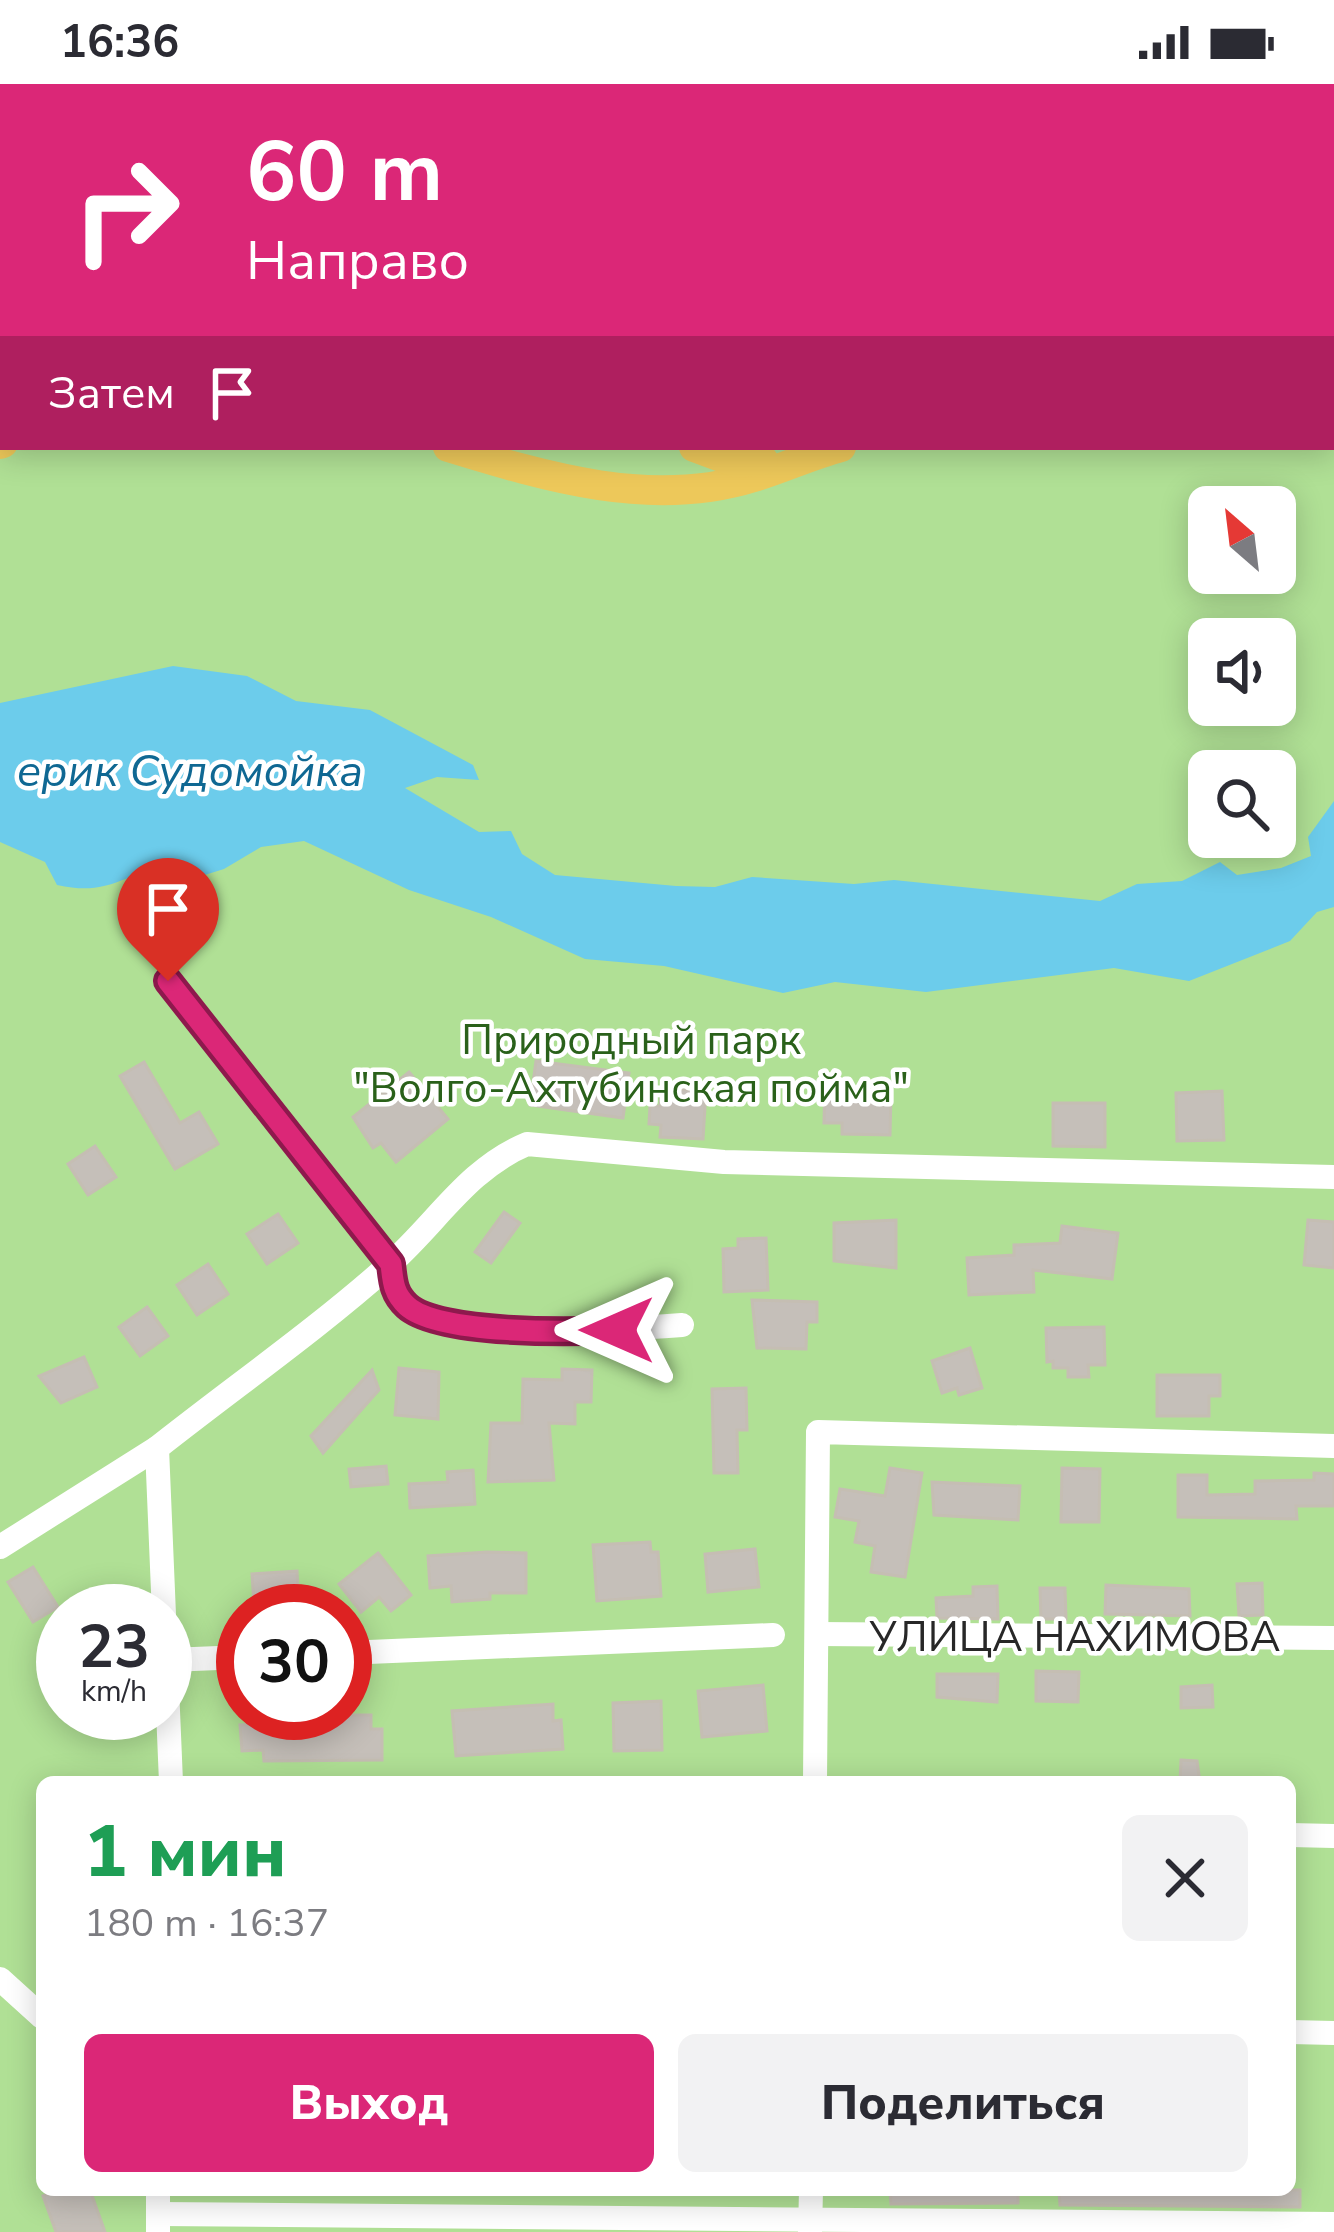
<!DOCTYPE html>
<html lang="ru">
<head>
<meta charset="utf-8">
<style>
  :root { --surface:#fff; --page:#f2f2f3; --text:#2b2b33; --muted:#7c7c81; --accent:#db2777 }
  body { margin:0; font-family:"Nunito Sans",sans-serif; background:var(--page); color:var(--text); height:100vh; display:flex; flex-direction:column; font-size:45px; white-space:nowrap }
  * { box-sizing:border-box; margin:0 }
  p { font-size:39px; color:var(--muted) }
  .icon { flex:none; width:66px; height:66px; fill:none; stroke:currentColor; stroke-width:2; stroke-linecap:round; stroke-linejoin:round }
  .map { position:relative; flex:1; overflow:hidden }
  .drawer { position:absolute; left:36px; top:1692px; width:1260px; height:420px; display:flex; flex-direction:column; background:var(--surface); border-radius:18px; box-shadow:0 6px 30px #0003 }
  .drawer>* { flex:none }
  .hud { position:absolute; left:0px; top:0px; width:1335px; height:366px; box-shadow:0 6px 30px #0003; background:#db2777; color:#fff; overflow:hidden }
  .needle { width:78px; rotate:332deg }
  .buttons { position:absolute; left:1188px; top:402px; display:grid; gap:24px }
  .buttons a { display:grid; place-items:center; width:108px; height:108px; border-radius:18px; background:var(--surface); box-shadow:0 6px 30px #0003; font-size:60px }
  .speed { position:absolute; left:36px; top:1500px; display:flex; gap:24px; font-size:60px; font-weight:700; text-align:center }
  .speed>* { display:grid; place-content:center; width:156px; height:156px; border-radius:50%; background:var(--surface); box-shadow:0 6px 30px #0003; line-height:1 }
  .speed small { font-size:30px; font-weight:400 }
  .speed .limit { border:18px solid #d22; background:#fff; color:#111 }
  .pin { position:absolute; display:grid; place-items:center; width:102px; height:102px; color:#fff; margin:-123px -51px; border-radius:50% 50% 50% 0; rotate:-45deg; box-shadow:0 0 12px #0007 }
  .pin .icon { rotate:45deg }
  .me { position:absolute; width:132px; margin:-66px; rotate:270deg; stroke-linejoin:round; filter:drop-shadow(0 0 9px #0008) }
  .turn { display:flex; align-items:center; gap:42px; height:252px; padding:0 48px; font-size:54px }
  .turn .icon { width:156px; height:156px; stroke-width:2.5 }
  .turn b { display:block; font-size:84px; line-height:102px }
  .then { display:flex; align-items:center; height:114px; padding:0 48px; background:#0003; gap:24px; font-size:45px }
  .round { display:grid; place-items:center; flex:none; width:126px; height:126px; border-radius:18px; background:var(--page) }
  .overview { display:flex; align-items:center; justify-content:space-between; height:204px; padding:0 48px }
  h1 { font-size:72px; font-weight:800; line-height:90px; color:#1e9e55 }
  .action { display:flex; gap:24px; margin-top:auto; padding:24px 48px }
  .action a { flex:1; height:138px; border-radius:18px; background:var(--accent); color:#fff; font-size:48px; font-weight:800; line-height:138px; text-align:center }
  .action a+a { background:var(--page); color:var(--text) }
  .status { display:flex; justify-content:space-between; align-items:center; height:84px; padding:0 60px; background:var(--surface); direction:ltr }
  .status svg { height:33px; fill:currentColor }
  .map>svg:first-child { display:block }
  .green { fill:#b0e095; fill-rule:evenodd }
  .water { fill:#6ccceb }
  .building { fill:#c5bfb9; stroke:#c5beb3; stroke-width:3 }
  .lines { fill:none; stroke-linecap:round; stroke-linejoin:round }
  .minor { stroke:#fff; stroke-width:24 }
  .major { stroke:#edc85a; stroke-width:30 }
  .route-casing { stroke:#8e194d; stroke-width:30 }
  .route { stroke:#db2777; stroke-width:21 }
  .labels { text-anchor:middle; stroke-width:9; stroke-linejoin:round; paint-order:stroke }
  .park-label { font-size:42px; fill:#2a611a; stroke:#fff }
  .street-label { font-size:42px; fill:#272727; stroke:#fff }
  .water-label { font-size:45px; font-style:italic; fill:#0f6893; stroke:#fff }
</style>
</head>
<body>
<div class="status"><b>16:36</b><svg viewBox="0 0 49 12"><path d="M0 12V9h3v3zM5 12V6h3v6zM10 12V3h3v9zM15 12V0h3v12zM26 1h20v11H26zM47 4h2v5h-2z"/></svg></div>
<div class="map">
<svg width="1334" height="2148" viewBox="0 0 1334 2148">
  <rect width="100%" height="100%" fill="#eae2d9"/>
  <path class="green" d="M0 0H1334V2148H0ZM3 3H1332V363H3ZM1209 423H1275V489H1209ZM1209 555H1275V621H1209ZM1209 687H1275V753H1209ZM63 1527H165V1629H63ZM243 1527H345V1629H243ZM42 1698H1290V2106H42Z"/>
  <path class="water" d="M173 582 247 592 296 617 370 626 473 681 479 696 437 693 405 704 479 748 511 747 522 770 555 791 676 802 715 803 752 793 854 800 894 796 1100 817 1137 800 1182 797 1220 778 1237 791 1281 784 1311 772 1308 753 1334 717V823L1317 828 1290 857 1189 897 1114 884 926 908 835 898 783 909 664 882 585 875 491 833 409 806 304 757 261 763 224 785 195 794 163 783C118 793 107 812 57 801L45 778 0 758V619Z"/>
  <g class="building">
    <path d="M536 977 629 989 623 1034 530 1021Z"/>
    <path d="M144 978 180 1039 199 1028 218 1060 175 1085 120 992Z"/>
    <path d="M409 988 448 1035 396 1078 381 1059 373 1064 353 1033Z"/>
    <path d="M825 995 843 996V1008L891 1009 890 1051 842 1050V1039H824Z"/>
    <path d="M662 1004 706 1007 703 1055 660 1053 661 1041 649 1040 650 1022H660Z"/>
    <path d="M1222 1007 1224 1056 1177 1057 1176 1009Z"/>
    <path d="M1053 1019H1105V1063L1053 1062Z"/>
    <path d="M95 1062 116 1093 88 1111 68 1080Z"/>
    <path d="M504 1128 520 1139 491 1179 475 1168Z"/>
    <path d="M278 1130 298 1159 267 1180 247 1150Z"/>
    <path d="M896 1136V1184L834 1177V1139Z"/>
    <path d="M1308 1136 1334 1138V1184L1304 1181Z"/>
    <path d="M1062 1142 1118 1149 1112 1195 1033 1186 1034 1208 969 1211 967 1174 1014 1171V1161L1060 1159Z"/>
    <path d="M766 1154 768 1206 724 1208 723 1165 738 1164V1155Z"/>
    <path d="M208 1180 228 1210 197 1231 177 1201Z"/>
    <path d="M752 1216 817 1218V1238H807L806 1265 757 1264Z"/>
    <path d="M147 1223 168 1252 140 1272 119 1243Z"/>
    <path d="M1104 1243 1105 1281H1088L1089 1293H1068V1284H1053V1277L1047 1278 1046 1244Z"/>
    <path d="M970 1264 982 1304 959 1311 957 1304 942 1309 932 1277Z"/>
    <path d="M84 1273 97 1303 61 1319 39 1292Z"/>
    <path d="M399 1284 439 1288 438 1335 395 1331Z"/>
    <path d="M562 1285 592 1286 591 1318H575V1340L549 1339 554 1396 488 1398 491 1339H522L523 1295 562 1296Z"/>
    <path d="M372 1286 379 1306 323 1369 311 1352Z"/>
    <path d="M1157 1291H1220V1312H1209V1332H1157Z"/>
    <path d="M746 1304 747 1346H737L738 1389H714L712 1305Z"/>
    <path d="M386 1382 388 1400 351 1403 349 1385Z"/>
    <path d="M890 1384 922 1389 905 1493 871 1488 875 1462 855 1458 859 1437 835 1433 840 1405 885 1412Z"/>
    <path d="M1062 1384 1100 1385 1099 1438H1061Z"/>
    <path d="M473 1386 475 1420 410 1424 409 1400 448 1398 447 1388Z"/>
    <path d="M1314 1389 1334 1390V1422H1296L1297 1435 1178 1433V1391H1207V1411L1255 1410V1397L1314 1396Z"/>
    <path d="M932 1398 1020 1402 1018 1436 934 1431Z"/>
    <path d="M650 1458 651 1468H658L661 1512 597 1517 593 1461Z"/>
    <path d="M755 1465 759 1503 708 1508 705 1470Z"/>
    <path d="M487 1468 526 1469V1509H490V1515L452 1518 451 1502 430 1504 428 1472Z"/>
    <path d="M378 1469 411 1511 391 1527 379 1513 361 1528 339 1500Z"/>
    <path d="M33 1483 58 1523 33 1538 8 1498Z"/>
    <path d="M297 1487 299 1523 254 1521 252 1490Z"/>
    <path d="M1262 1499 1263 1531 1239 1532 1237 1500Z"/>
    <path d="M1106 1501 1189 1505 1190 1532 1105 1530Z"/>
    <path d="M997 1502 998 1535 937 1534 936 1514 973 1512V1503Z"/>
    <path d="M1040 1504H1065L1066 1535H1041Z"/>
    <path d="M1036 1587 1079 1588 1078 1618 1036 1617Z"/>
    <path d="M937 1590H998L997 1618 937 1613Z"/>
    <path d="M763 1601 767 1647 702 1653 698 1607Z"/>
    <path d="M1212 1601 1213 1623 1181 1624V1603Z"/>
    <path d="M661 1617 662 1666 614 1667 613 1619Z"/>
    <path d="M553 1620V1637L561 1636 563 1665 456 1672 452 1627Z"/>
    <path d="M262 1631H371V1645H382V1676L264 1677 263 1666 242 1667 240 1641 262 1640Z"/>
    <path d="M1181 1676 1197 1677 1200 1698H1180Z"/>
    <path d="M59 2106H90L105 2148H56L43 2112Z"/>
    <path d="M890 2106H1018V2119L891 2120Z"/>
    <path d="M1059 2106H1300V2123L1060 2121Z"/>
  </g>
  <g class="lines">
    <g class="minor">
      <path d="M168 897 391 1180C393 1197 393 1209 407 1222 445 1257 628 1245 682 1241"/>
      <path d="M0 1463 157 1364"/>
      <path d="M817 1550 1334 1554"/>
      <path d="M345 1569 773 1551"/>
      <path d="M169 1576 243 1573"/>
      <path d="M171 1698 157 1364C234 1303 316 1246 389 1181 436 1140 467 1085 527 1060L724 1078 1334 1093"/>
      <path d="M815 1698 818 1348 1334 1362"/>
      <path d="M1290 1751 1334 1752"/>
      <path d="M0 1895 42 1933"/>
      <path d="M1290 1948 1334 1949"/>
      <path d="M158 2130 1334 2140"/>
      <path d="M158 2148V2106"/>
      <path d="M810 2148 811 2106"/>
    </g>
    <g class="major">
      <path d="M1209 3 1220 0"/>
      <path d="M1332 194 1334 193"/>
      <path d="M0 360 3 359"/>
      <path d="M448 363C546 393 652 425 754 393 784 384 811 371 841 363"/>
      <path d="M694 363 737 379 763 376"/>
    </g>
  </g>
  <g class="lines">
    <defs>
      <path id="route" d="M168 897 391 1180C393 1197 393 1209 407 1222 439 1251 573 1248 617 1246"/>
    </defs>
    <use href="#route" class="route-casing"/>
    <use href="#route" class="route"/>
  </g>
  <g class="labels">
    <g class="park-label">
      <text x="631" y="970">Природный парк<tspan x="631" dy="48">"Волго-Ахтубинская пойма"</tspan></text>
    </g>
    <g class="street-label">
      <text x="1075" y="1567">УЛИЦА НАХИМОВА</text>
    </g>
    <g class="water-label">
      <text x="190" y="702">ерик Судомойка</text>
    </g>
  </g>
</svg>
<div class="buttons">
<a><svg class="needle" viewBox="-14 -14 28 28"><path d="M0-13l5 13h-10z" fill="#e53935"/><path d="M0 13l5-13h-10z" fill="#7c7c81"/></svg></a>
<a><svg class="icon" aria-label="sound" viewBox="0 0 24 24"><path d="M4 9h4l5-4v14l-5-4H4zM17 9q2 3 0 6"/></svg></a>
<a><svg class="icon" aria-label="search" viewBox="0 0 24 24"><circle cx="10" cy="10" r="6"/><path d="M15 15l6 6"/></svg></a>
</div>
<div class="speed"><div>23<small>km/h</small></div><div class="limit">30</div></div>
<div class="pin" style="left:168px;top:897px;background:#d93025"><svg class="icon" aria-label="arrive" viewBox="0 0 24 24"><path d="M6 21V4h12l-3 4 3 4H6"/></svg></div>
<svg class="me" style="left:617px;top:1246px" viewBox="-20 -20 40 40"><path d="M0-17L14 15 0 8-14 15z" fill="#db2777" stroke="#fff" stroke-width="4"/></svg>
<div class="hud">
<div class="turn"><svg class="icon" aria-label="right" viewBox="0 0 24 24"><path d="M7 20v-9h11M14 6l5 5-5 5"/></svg><div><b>60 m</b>Направо</div></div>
<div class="then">Затем<svg class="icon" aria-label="arrive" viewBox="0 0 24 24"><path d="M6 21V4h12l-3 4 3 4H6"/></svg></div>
</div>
<section class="drawer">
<div class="overview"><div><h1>1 мин</h1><p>180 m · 16:37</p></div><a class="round"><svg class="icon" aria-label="close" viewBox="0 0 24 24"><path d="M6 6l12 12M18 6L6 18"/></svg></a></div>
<div class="action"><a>Выход</a><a>Поделиться</a></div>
</section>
</div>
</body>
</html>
